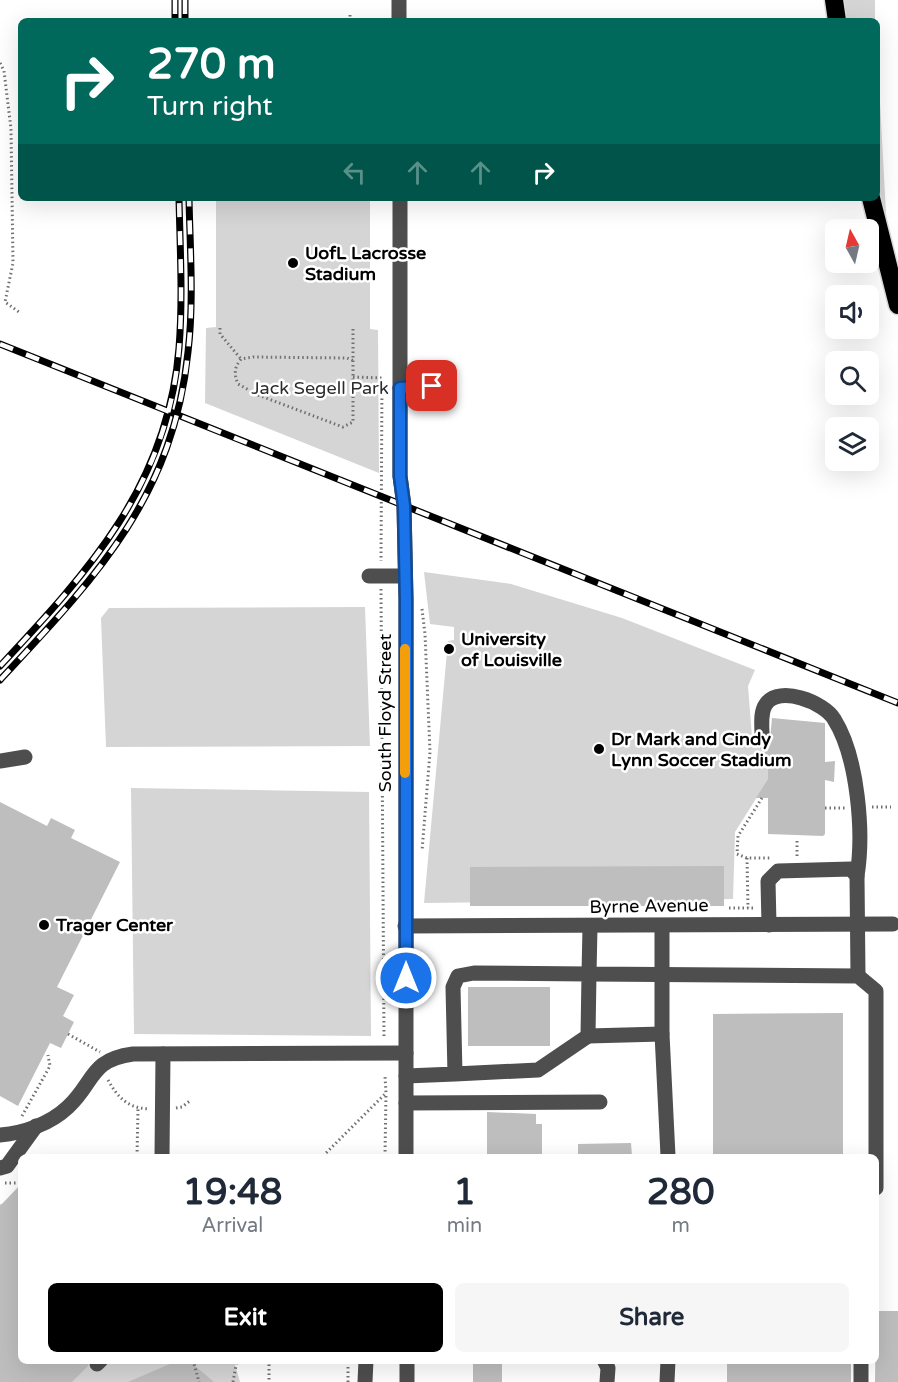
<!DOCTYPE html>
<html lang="en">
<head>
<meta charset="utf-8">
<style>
  :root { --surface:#fff; --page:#f6f6f7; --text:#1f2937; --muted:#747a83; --accent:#000 }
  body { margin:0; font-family:"Varela Round",sans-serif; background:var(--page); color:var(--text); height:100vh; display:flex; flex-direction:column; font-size:22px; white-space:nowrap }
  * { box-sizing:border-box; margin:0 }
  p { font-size:20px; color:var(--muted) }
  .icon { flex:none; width:33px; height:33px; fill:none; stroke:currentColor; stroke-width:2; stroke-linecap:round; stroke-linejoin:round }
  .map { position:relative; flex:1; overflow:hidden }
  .panel { position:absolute; left:18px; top:1154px; width:861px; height:210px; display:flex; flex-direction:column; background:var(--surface); border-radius:9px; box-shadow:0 6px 24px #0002 }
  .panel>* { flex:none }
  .top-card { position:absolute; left:18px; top:18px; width:862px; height:183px; border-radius:9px; box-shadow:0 6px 24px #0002; background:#00695c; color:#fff; overflow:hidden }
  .needle { width:39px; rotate:352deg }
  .buttons { position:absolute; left:825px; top:219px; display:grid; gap:12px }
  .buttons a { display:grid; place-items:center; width:54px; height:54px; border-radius:9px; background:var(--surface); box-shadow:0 6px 24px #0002; font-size:30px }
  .pin { position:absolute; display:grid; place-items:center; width:51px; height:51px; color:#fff; margin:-26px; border-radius:12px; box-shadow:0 3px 9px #0006 }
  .me { position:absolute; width:66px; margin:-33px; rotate:0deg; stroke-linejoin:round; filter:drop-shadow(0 0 4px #0008) }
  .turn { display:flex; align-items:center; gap:21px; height:126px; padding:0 30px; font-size:27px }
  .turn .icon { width:78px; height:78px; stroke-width:2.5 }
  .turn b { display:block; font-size:42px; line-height:51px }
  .lanes { display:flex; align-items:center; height:57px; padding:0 30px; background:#0003; justify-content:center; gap:30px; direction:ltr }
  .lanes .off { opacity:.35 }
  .eta { display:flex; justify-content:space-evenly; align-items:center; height:102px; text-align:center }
  .eta b { font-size:36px; font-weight:700; line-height:42px }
  .action { display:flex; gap:12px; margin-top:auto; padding:12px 30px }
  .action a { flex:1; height:69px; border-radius:9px; background:var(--accent); color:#fff; font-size:24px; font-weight:700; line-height:69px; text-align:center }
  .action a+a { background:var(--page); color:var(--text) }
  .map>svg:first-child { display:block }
  .green { fill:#d5d5d5 }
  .building { fill:#bebebe }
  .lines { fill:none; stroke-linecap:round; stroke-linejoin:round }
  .highway-casing { stroke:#dbdbdb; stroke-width:21 }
  .path { stroke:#707070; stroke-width:3; stroke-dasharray:1.5 3; stroke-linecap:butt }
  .minor { stroke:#4e4e4e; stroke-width:15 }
  .highway { stroke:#000; stroke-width:18 }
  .rail-casing { stroke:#000; stroke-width:7 }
  .rail { stroke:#fff; stroke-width:4.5; stroke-dasharray:14; stroke-linecap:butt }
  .route-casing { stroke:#114b97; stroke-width:15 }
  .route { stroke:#1a73e8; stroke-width:10 }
  .slow { stroke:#f59e0b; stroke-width:10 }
  .poi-dot { fill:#000; stroke:#fff; stroke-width:2 }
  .labels { text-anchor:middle; stroke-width:5; stroke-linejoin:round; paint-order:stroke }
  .poi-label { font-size:18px; font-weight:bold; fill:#000; stroke:#fff; text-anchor:start }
  .park-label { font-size:18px; fill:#2c2c2c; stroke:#fff }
  .street-label { font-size:18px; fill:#000; stroke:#fff }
</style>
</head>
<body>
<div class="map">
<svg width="898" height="1382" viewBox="0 0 898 1382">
  <rect width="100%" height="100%" fill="#fff"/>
  <g class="green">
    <path d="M840 0H875V21H843Z"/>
    <path d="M878 65 886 213 891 256 878 198Z"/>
    <path d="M216 198H370V329L378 330 379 473 205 403 206 328 216 327Z"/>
    <path d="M424 572 511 584 622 618 755 670 748 686 752 737 774 770 735 832 733 899 424 903 448 641 454 640V627L430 624Z"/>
    <path d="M365 607 370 746 106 747 101 618 109 608Z"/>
    <path d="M131 788 369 792 371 1036 134 1034Z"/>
    <path d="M0 1204H2L21 1360 234 1361 240 1382H0Z"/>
  </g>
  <g class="building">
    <path d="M772 718 825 723V762L835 761 834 782 825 780V834L823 836 768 834V798H756L768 779V761L755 741 763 745 770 740Z"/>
    <path d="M0 802 47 826 51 818 75 830 71 838 120 862 57 987 74 995 63 1016 74 1022 61 1048 50 1043 18 1106 0 1096Z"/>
    <path d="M724 866V906H470V867Z"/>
    <rect x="468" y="987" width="82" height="59"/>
    <path d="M843 1013V1156H713V1014Z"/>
    <path d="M487 1112 536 1114V1124H542V1156H487Z"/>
    <path d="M631 1143 632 1156H578V1144Z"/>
    <path d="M21 1184V1360H88V1366L72 1382H0V1206Z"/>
    <path d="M876 1311H898V1382H875Z"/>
    <path d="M179 1360H188L214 1382H128Z"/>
    <rect x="473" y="1360" width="29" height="22"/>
    <rect x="727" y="1360" width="124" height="22"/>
  </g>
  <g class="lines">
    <defs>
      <g id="highway">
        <path d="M834 0 837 21"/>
        <path d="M871 198 898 305"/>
      </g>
    </defs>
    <use href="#highway" class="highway-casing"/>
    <g class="path">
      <path d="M220 21V20"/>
      <path d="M247 21V20"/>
      <path d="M350 21V13"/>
      <path d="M0 63 4 71 11 129 13 263 5 302 19 312"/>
      <path d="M220 328V334L241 359"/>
      <path d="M353 329V422L343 427 258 395 238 384C234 374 234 368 241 359L253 357 347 358 354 361"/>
      <path d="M353 377 382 378 381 561"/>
      <path d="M381 589 384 1039"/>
      <path d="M422 609 425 634 430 752 422 851"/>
      <path d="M762 798 738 836 737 854 747 858H771"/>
      <path d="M872 807H891"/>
      <path d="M825 808H845"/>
      <path d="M797 856V841"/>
      <path d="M747 858 748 908"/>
      <path d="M729 908H755"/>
      <path d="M68 1034 100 1052"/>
      <path d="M108 1080C118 1098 128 1108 149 1109"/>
      <path d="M176 1108 182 1107 191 1100"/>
      <path d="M22 1116 50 1066 48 1055"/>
      <path d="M137 1156 138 1108"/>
      <path d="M323 1156 386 1093 385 1076"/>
      <path d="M385 1156 386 1093"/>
      <path d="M5 1183H21"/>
      <path d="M193 1360 199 1382"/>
      <path d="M269 1360V1382"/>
      <path d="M233 1382 237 1360"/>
      <path d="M348 1382V1360"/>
    </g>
    <g class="minor">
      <path d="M399 0V21"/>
      <path d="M400 198V476L404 506 406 599V1156"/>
      <path d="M400 388 448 385"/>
      <path d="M369 576H405"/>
      <path d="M762 735C762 725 760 712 766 704 779 685 824 702 834 719 858 757 864 833 857 876"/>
      <path d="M0 761 25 757"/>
      <path d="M769 925 768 881 778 871 851 869 857 876 858 976"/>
      <path d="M405 926 893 924"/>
      <path d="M662 926V1034L668 1156"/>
      <path d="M590 927 589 974 858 976 876 991V1188"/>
      <path d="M588 1036 662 1034"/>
      <path d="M406 1076 455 1074 453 987 458 976 474 973 589 974 588 1036 538 1070 455 1074"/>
      <path d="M406 1103 600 1102"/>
      <path d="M0 1135C24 1133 50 1124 68 1107 95 1082 89 1060 133 1054L406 1053"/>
      <path d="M162 1156 163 1054"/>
      <path d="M0 1168 7 1166 36 1126"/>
      <path d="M407 1360V1382"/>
      <path d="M604 1360 608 1368 607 1382"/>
      <path d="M97 1364 101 1360"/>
      <path d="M365 1382 366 1360"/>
      <path d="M667 1382 668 1360"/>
      <path d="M861 1382V1360"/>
    </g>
    <use href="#highway" class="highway"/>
    <defs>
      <g id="rail">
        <path d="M175 0V21"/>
        <path d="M185 0V21"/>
        <path d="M0 344 898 703"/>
        <path d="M0 666C89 571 168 485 179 348 183 298 180 248 179 198"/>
        <path d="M0 680C95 578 173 498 188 352 194 301 190 249 189 198"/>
      </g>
    </defs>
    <use href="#rail" class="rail-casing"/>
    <use href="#rail" class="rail"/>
  </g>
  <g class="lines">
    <defs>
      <path id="route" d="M406 978V599L404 506 400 476V388L432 386"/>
    </defs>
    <use href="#route" class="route-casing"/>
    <use href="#route" class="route"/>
    <path class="slow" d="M405 649V773"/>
  </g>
  <g class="poi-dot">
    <circle cx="293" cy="263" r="6"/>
    <circle cx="449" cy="649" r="6"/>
    <circle cx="599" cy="749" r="6"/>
    <circle cx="44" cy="925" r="6"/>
  </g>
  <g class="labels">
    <g class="poi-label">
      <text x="305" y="259">UofL Lacrosse<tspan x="305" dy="21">Stadium</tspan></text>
      <text x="461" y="645">University<tspan x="461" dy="21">of Louisville</tspan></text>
      <text x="611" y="745">Dr Mark and Cindy<tspan x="611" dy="21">Lynn Soccer Stadium</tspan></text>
      <text x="56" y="931">Trager Center</text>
    </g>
    <g class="park-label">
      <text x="320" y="394">Jack Segell Park</text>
    </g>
    <g class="street-label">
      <text transform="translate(385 713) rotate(-90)" y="6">South Floyd Street</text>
      <text transform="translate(649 906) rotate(-1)" y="6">Byrne Avenue</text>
    </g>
  </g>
</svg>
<div class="buttons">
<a><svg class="needle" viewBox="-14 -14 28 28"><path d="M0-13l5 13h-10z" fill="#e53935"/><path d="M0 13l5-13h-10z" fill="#747a83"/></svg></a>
<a><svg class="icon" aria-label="sound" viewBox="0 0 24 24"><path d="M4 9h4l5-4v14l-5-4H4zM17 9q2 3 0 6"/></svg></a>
<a><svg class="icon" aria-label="search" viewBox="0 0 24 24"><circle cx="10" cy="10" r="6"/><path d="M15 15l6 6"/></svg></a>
<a><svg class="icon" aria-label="layers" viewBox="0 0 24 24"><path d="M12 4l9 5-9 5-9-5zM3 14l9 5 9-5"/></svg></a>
</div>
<div class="pin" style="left:432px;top:386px;background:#d93025"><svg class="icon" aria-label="arrive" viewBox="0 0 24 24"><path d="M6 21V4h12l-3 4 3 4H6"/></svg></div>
<svg class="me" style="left:406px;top:978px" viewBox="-20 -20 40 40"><circle r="17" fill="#1a73e8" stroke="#fff" stroke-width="3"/><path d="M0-11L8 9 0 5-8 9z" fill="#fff"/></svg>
<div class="top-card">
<div class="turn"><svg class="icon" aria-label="right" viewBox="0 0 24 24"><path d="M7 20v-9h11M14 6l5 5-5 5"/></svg><div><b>270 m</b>Turn right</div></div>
<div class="lanes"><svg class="icon off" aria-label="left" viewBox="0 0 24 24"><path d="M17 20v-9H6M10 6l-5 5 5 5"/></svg><svg class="icon off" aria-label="ahead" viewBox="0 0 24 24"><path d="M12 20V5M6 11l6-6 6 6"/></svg><svg class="icon off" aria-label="ahead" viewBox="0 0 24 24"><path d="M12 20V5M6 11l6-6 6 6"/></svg><svg class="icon" aria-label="right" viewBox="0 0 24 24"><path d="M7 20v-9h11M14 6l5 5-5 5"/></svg></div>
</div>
<section class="panel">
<div class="eta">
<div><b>19:48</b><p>Arrival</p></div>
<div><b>1</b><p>min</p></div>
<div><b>280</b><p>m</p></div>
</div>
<div class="action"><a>Exit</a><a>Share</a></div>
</section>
</div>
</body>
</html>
